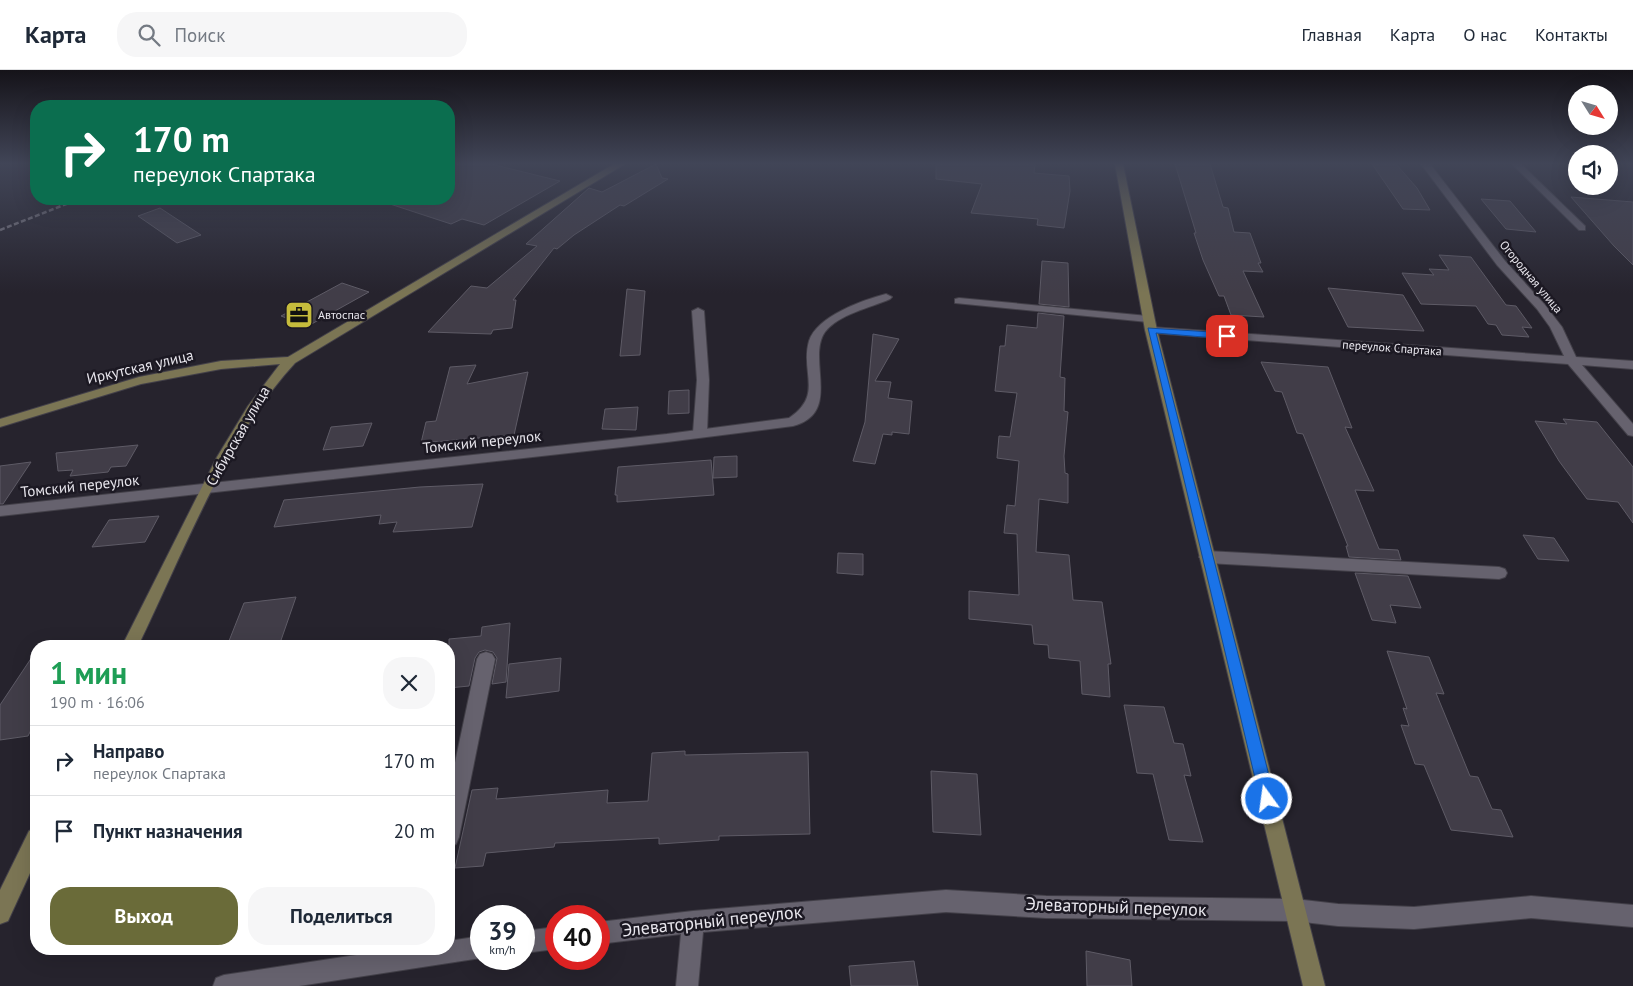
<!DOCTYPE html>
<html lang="ru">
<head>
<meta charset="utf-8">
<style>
  :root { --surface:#fff; --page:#f6f6f7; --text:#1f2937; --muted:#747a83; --line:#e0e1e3; --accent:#6a6b39 }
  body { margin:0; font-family:"PT Sans",sans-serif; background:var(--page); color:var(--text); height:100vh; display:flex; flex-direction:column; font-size:19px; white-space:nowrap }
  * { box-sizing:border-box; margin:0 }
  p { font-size:16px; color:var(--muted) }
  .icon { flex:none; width:28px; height:28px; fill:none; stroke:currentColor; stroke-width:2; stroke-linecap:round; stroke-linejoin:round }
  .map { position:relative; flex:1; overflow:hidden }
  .panel { position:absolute; left:30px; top:570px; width:425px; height:315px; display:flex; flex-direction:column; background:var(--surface); border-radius:20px; box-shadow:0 5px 20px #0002 }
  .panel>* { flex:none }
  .guide { position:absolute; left:30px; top:30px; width:425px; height:105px; border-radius:20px; box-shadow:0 5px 20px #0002; background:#0b6e4f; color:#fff; overflow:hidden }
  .needle { width:32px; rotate:127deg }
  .controls { position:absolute; left:1568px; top:15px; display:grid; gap:10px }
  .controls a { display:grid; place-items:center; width:50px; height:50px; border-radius:50%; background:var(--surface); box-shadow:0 5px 20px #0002; font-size:25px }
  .speed { position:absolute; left:470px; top:835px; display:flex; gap:10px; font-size:25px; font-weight:700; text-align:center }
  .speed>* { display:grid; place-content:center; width:65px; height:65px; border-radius:50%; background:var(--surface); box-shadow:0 5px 20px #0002; line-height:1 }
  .speed small { font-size:12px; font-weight:400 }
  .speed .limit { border:8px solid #d22; background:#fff; color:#111 }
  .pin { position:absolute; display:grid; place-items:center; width:42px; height:42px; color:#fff; margin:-21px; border-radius:10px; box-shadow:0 2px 8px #0006 }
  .me { position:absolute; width:55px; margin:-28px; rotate:346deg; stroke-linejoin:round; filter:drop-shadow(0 0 4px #0008) }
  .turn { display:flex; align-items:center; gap:18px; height:105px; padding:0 20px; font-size:22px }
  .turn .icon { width:65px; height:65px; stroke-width:2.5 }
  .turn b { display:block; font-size:35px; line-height:42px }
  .round { display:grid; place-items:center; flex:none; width:52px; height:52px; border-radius:20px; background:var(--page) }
  .summary { display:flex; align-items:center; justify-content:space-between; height:85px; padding:0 20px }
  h1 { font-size:30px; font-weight:700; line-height:38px; color:#1e9e55 }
  .cta { display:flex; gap:10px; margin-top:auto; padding:10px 20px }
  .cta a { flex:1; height:58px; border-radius:20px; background:var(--accent); color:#fff; font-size:20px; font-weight:700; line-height:58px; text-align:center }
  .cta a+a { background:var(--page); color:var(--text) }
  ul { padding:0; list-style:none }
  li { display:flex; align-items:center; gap:15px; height:70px; padding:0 20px; border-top:1px solid var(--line) }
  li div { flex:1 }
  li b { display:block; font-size:19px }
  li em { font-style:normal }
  header { display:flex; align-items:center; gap:30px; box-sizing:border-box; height:70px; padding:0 25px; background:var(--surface); border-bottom:1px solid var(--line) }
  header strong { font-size:24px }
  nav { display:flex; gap:28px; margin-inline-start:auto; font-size:18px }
  .search { width:350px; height:45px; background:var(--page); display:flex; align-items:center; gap:12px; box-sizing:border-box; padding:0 18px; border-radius:20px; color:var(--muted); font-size:19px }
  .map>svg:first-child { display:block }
  .building { fill:#413d48; stroke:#5e5b66 }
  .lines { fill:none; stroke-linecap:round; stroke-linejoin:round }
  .lane-casing { stroke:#434049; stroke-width:2 }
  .street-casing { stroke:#434049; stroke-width:2 }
  .secondary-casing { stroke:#434049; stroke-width:2 }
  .lane { fill:#66626e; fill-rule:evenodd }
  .street { fill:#66626e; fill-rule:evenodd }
  .secondary { fill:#7b7554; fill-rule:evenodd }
  .rail { stroke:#7f7c85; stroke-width:2.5; stroke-dasharray:5 2.5; stroke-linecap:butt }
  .route { fill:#1a73e8; stroke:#114b97 }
  .labels { text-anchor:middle; stroke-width:5; stroke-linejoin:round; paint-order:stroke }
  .far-street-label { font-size:12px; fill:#e8e6ed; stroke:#1c1923 }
  .far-poi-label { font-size:12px; fill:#e8e6ed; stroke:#1c1923; text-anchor:start }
  .street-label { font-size:15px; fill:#e8e6ed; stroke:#1c1923 }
  .near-street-label { font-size:18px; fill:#e8e6ed; stroke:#1c1923 }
</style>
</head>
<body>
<header>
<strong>Карта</strong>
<div class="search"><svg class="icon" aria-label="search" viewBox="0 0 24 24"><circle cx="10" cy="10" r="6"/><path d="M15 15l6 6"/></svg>Поиск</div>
<nav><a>Главная</a><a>Карта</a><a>О нас</a><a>Контакты</a></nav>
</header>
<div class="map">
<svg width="1633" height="916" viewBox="0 0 1633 916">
  <rect width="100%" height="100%" fill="#26232d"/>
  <g class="building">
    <path d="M458 94H491L560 111 484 155 462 149 451 154 387 133 388 129H449V99Z"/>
    <path d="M656 94 662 108 668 109 624 136 620 135 574 165 557 179 554 178 513 230H516L512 258 493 260 491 264 428 262 471 216 487 218 537 176 526 174 589 118 602 122Z"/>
    <path d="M936 94H1035L1034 103 1069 106 1070 121 1064 158 1037 155 1038 149 971 143 982 114 936 109Z"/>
    <path d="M1175 94H1210L1223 137 1228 138 1234 162 1250 163 1261 193H1258L1263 202 1243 201 1264 247 1231 245 1224 226H1219L1203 190 1194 163H1196Z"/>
    <path d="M1372 94H1396L1417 118 1430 140 1403 139Z"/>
    <path d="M1571 127 1633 132V195L1614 176Z"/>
    <path d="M1481 129 1510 131 1536 162 1506 159Z"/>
    <path d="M160 138 201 165 177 173 138 146Z"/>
    <path d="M1439 185 1471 187 1506 235 1516 236 1532 258 1522 257 1529 267 1502 265 1496 255 1488 254 1476 236 1421 234 1402 203 1434 205 1429 199 1449 200Z"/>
    <path d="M1042 191 1068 193 1069 237 1039 234Z"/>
    <path d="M342 213 369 222 308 256 281 246Z"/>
    <path d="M1328 218 1403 225 1424 261 1348 257Z"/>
    <path d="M627 219 645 221 640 285 620 286Z"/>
    <path d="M1038 243 1064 246 1060 307 1065 308 1064 341 1068 342 1064 386 1065 403 1068 404V433L1039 429 1036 482 1069 485 1073 530 1102 532 1111 594H1108L1110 627 1082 624 1080 591 1049 588 1048 575 1034 574 1032 555 969 549V521L1019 525 1017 464 1004 463 1007 435 1015 436 1019 391 997 388 999 366 1010 367 1017 323 995 321 1000 276H1005L1007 255 1037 258Z"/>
    <path d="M873 264 899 269 875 311 891 312 888 328 912 331 909 364 892 362V365L883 364 875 394 853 391 865 352Z"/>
    <path d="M1261 292 1328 297 1352 358 1345 357 1374 421 1355 420 1379 479 1398 480 1401 490 1349 487 1346 476H1348L1303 364 1297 363 1282 322 1275 321Z"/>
    <path d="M476 295 467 314 528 302 514 365 421 373 426 352 436 351 450 297Z"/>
    <path d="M689 320V343L668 344 669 321Z"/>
    <path d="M638 337 636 360 602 359 605 339Z"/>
    <path d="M1563 349 1597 352 1633 397V453L1618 432 1587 429 1559 391 1535 351 1567 354Z"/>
    <path d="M372 353 363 376 323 380 331 357Z"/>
    <path d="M138 375 126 396 111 397 108 402 70 406 73 400 58 401 56 383Z"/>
    <path d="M737 386V407L713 408 714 387Z"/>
    <path d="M711 390 714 425 617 432V425H615L618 397Z"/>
    <path d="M31 392 3 434H0V396Z"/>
    <path d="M483 414 472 457 393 462 397 452 379 454 381 445 274 457 284 430 420 417Z"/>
    <path d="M159 446 145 472 92 477 109 450Z"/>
    <path d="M1523 465 1554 468 1569 491 1538 489Z"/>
    <path d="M838 483 863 484V505L837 503Z"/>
    <path d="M1355 503 1408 506 1421 538 1390 535 1396 553 1372 550Z"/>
    <path d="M296 527 279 576H227L244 533Z"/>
    <path d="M510 553 506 612 492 614 497 588 493 582 485 580 479 582 475 588 469 616 449 618V569L481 566 482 557Z"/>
    <path d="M36 581V650L28 666 0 670V635Z"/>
    <path d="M1387 581 1429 587 1444 624 1436 623 1470 706 1478 707 1492 739 1501 740 1513 767 1451 760 1424 695 1415 694 1401 655 1409 656 1403 638 1407 639Z"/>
    <path d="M561 588 559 621 506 628 509 594Z"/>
    <path d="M1124 635 1164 637 1174 673 1183 674 1191 706 1184 705 1203 772 1169 770 1153 704 1137 703Z"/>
    <path d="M685 681V685L808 682 810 764 719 766V770L659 774V768L555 773 554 777 486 783 483 796 455 798 472 720 498 718 496 729 608 720 607 733 648 731 652 683Z"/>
    <path d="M931 701 977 704 981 765 933 762Z"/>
    <path d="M1086 881 1130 890 1132 916H1087Z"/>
    <path d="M914 891 918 916H851L849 896Z"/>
  </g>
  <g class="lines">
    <defs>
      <g id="lane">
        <path d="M959 228 1148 246 1154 249 1148 252 955 233V229Z"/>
        <path d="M698 238 704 241 709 310 707 363 700 367 693 363 697 310 692 241Z"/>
        <path d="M1207 481 1499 497 1505 499 1507 503 1505 507 1499 509 1207 493 1202 491 1199 487 1202 483Z"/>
        <path d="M486 582 492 584 495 589 459 767 456 774 449 777V721L477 589 480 584Z"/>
      </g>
      <g id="street">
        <path d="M1421 94H1430L1505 191 1545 235 1562 257 1576 287 1633 291V299L1582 295 1633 354V366L1628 365 1568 294 1151 263 1145 260 1151 257 1564 286 1550 257 1537 239 1497 195Z"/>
        <path d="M1512 94H1521L1585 156V160H1579Z"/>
        <path d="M886 224 892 227 890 229C870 238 839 244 825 262 806 289 843 343 793 356L667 372 0 446V436L667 364 789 348C824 325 800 302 809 271 817 246 863 230 886 224Z"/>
        <path d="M946 820 1046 826 1295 829 1338 834 1414 837 1531 826 1633 835V857L1531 848 1414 859 1338 856 1295 851 1046 848 946 842 703 862 698 916H676L681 864 599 874V852L693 841Z"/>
        <path d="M556 857V879L524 883V861Z"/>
        <path d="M481 866V888L299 916H213L216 908 224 905 396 879H449V871Z"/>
      </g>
      <g id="secondary">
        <path d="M614 94H625L295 293C227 366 182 486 138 576H122L217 387 248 336 280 294 221 299 141 314 0 357V349L139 307 221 291 288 287Z"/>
        <path d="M1115 94H1123L1157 260 1325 916H1303L1145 260Z"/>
        <path d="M36 758V790L8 851 0 854V820L29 761Z"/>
      </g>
    </defs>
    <use href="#lane" class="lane-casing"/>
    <use href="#street" class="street-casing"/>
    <use href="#secondary" class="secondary-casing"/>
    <use href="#lane" class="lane"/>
    <use href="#street" class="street"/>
    <use href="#secondary" class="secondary"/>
    <path class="rail" d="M0 160 79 129"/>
  </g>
  <linearGradient id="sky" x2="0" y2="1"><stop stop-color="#151319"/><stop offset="0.42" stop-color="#414557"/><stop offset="1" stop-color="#414557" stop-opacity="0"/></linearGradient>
  <rect width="1633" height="223" fill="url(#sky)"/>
  <path class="route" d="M1148 258 1227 263 1232 266 1227 269 1156 263 1275 729 1272 734 1267 736 1262 734 1260 729Z"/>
  <defs>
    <symbol id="office-square" viewBox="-11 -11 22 22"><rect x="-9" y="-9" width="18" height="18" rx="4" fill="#c6bc3c" stroke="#1c1923"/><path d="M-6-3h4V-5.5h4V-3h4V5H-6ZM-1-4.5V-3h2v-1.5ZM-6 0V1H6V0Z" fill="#111"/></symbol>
  </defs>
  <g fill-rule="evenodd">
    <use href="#office-square" x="283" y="229" width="32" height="32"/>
  </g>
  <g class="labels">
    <g class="far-street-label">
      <text transform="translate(1531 207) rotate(50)" y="4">Огородная улица</text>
      <text transform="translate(1392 278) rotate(4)" y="4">переулок Спартака</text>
    </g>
    <g class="far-poi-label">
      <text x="318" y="249">Автоспас</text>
    </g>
    <g class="street-label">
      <text transform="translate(140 297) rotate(-13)" y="5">Иркутская улица</text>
      <text transform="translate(238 366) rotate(-60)" y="5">Сибирская улица</text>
      <text transform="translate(482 372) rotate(-6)" y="5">Томский переулок</text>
      <text transform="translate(80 416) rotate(-6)" y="5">Томский переулок</text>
    </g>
    <g class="near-street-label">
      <text transform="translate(1116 837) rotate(2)" y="6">Элеваторный переулок</text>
      <text transform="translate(712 851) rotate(-6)" y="6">Элеваторный переулок</text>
    </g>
  </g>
</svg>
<div class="controls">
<a><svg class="needle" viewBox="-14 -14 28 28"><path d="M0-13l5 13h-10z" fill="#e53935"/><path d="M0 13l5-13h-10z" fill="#747a83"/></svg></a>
<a><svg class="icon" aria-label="sound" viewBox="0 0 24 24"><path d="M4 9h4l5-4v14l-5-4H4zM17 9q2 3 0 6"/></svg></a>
</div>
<div class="speed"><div>39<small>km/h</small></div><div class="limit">40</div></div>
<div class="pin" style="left:1227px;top:266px;background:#d93025"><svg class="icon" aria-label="arrive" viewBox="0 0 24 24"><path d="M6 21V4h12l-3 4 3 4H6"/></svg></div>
<svg class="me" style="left:1267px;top:729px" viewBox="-20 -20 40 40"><circle r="17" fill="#1a73e8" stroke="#fff" stroke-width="3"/><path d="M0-11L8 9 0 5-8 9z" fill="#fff"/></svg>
<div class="guide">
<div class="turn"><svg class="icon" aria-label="right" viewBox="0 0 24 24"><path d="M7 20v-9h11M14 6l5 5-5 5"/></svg><div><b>170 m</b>переулок Спартака</div></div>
</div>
<section class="panel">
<div class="summary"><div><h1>1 мин</h1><p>190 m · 16:06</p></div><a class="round"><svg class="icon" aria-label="close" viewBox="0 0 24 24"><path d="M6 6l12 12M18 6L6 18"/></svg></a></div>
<ul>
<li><svg class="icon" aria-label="right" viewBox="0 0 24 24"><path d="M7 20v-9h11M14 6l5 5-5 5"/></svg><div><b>Направо</b><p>переулок Спартака</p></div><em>170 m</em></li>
<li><svg class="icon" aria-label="arrive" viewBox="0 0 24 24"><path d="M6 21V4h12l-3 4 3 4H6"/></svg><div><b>Пункт назначения</b></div><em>20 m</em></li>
</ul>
<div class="cta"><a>Выход</a><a>Поделиться</a></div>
</section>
</div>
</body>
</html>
